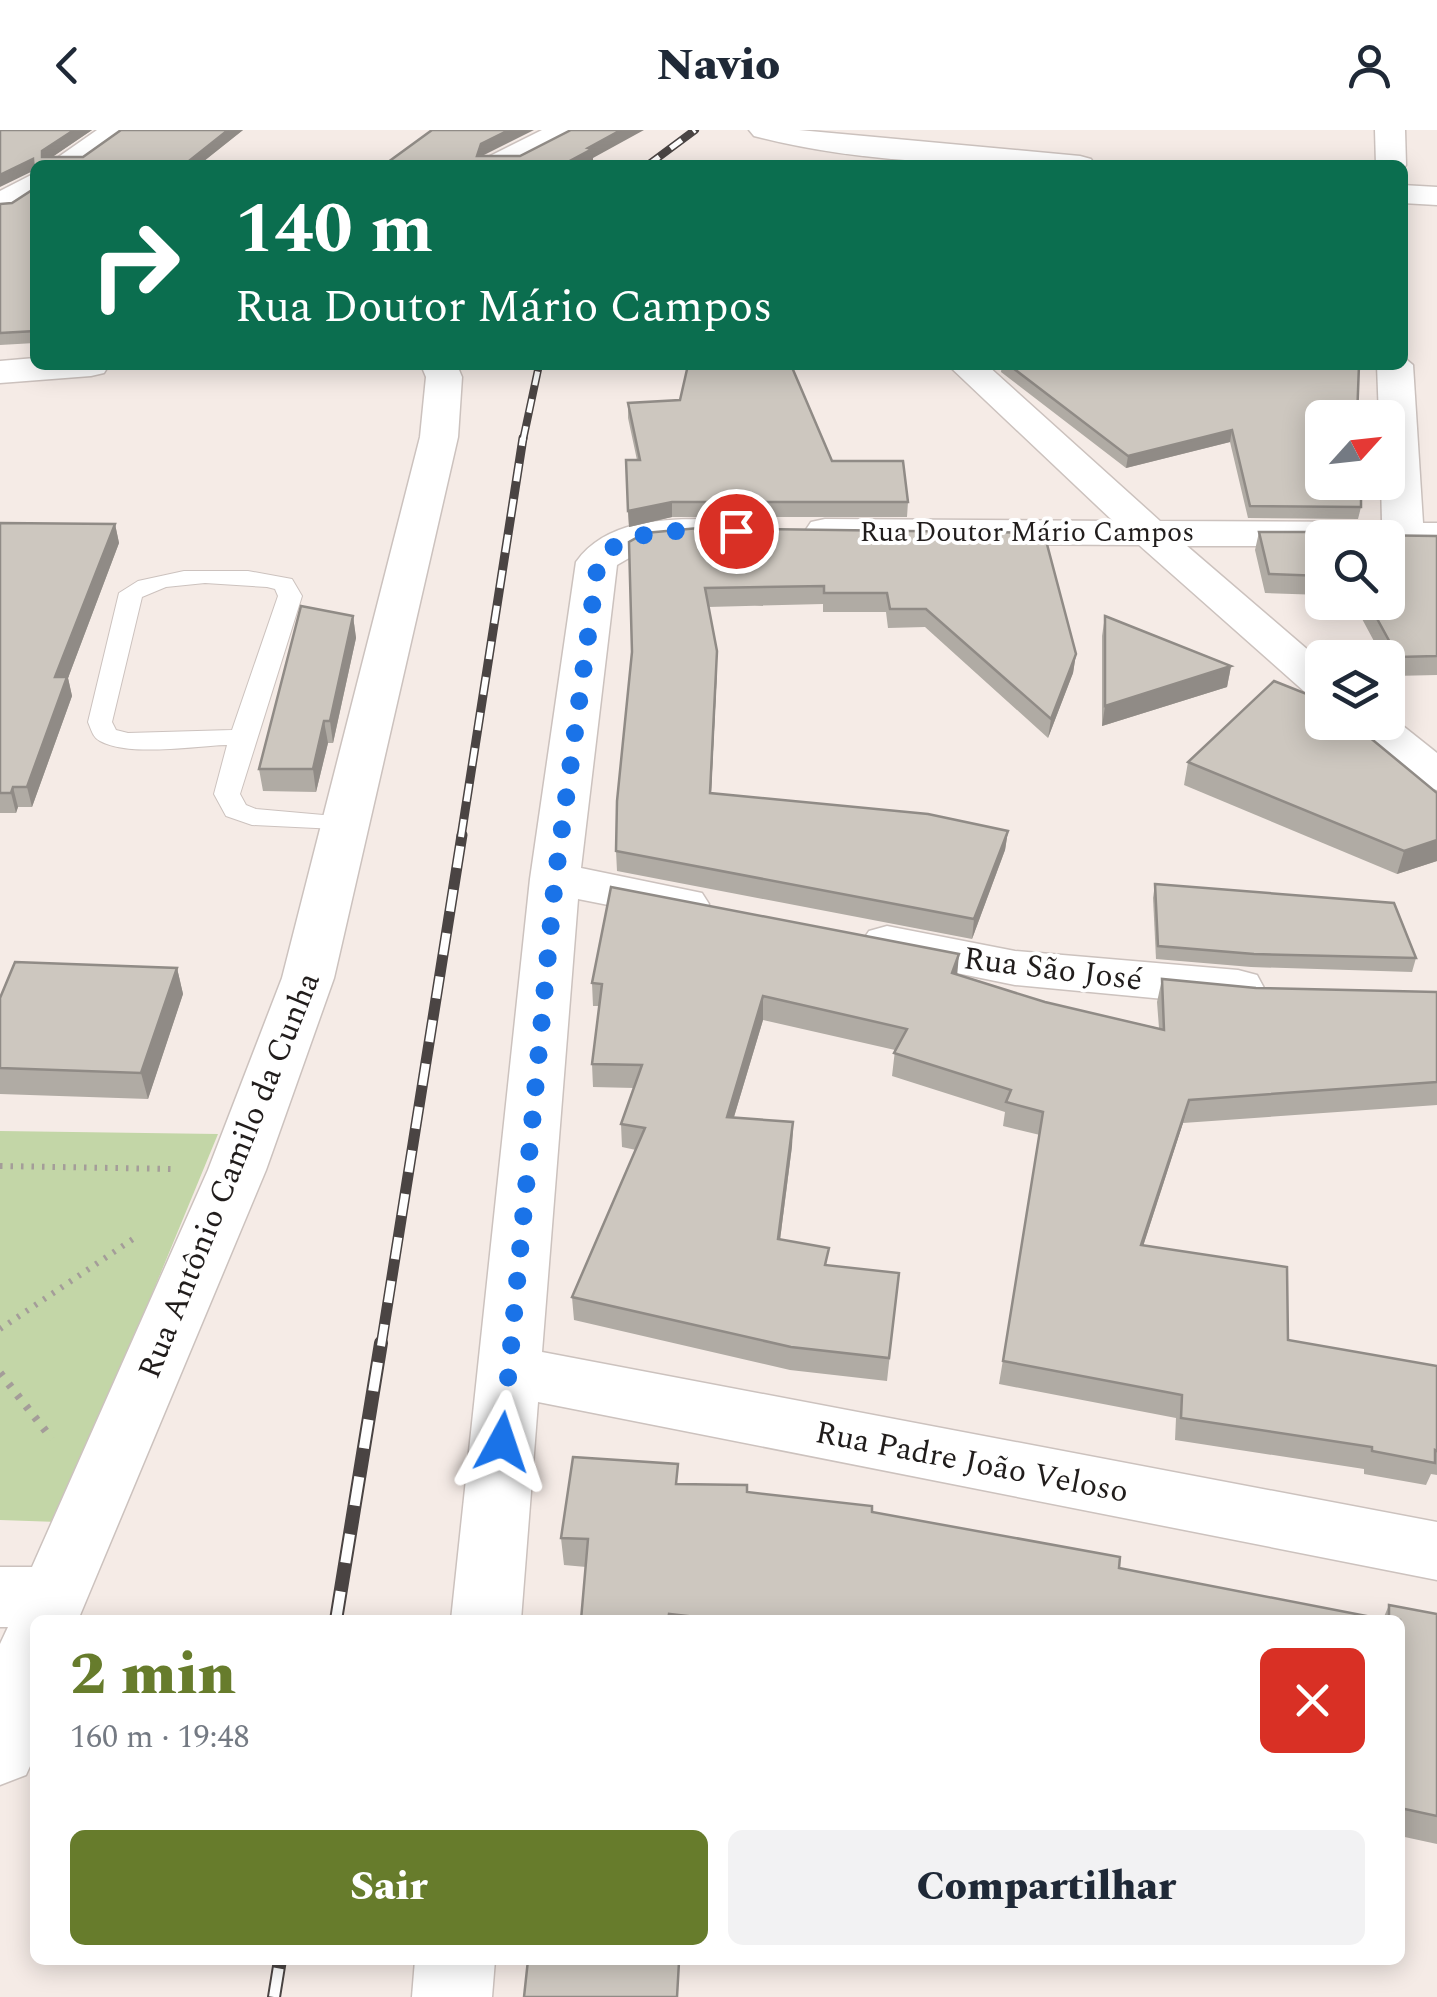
<!DOCTYPE html>
<html lang="pt">
<head>
<meta charset="utf-8">
<style>
  :root { --surface:#fff; --page:#f2f2f3; --text:#1f2937; --muted:#747a83; --accent:#677c2c }
  body { margin:0; font-family:Spectral,serif; background:var(--page); color:var(--text); height:100vh; display:flex; flex-direction:column; font-size:38px; white-space:nowrap }
  * { box-sizing:border-box; margin:0 }
  p { font-size:32px; color:var(--muted) }
  .icon { flex:none; width:55px; height:55px; fill:none; stroke:currentColor; stroke-width:2; stroke-linecap:round; stroke-linejoin:round }
  .map { position:relative; flex:1; overflow:hidden }
  .details { position:absolute; left:30px; top:1485px; width:1375px; height:350px; display:flex; flex-direction:column; background:var(--surface); border-radius:15px; box-shadow:0 5px 25px #0003 }
  .details>* { flex:none }
  .top-card { position:absolute; left:30px; top:30px; width:1378px; height:210px; border-radius:15px; box-shadow:0 5px 25px #0003; background:#0b6e4f; color:#fff; overflow:hidden }
  .needle { width:65px; rotate:63deg }
  .fabs { position:absolute; left:1305px; top:270px; display:grid; gap:20px }
  .fabs a { display:grid; place-items:center; width:100px; height:100px; border-radius:15px; background:var(--surface); box-shadow:0 5px 25px #0003; font-size:50px }
  .pin { position:absolute; display:grid; place-items:center; width:85px; height:85px; color:#fff; margin:-42px; border:5px solid #fff; border-radius:50%; box-shadow:0 2px 10px #0007 }
  .me { position:absolute; width:110px; margin:-55px; rotate:5deg; stroke-linejoin:round; filter:drop-shadow(0 0 8px #0008) }
  .turn { display:flex; align-items:center; gap:35px; height:210px; padding:0 40px; font-size:45px }
  .turn .icon { width:130px; height:130px; stroke-width:2.5 }
  .turn b { display:block; font-size:70px; line-height:85px }
  .round { display:grid; place-items:center; flex:none; width:105px; height:105px; border-radius:15px; background:var(--page) }
  .headline { display:flex; align-items:center; justify-content:space-between; height:170px; padding:0 40px }
  h1 { font-size:60px; font-weight:800; line-height:75px; color:var(--accent) }
  .button { display:flex; gap:20px; margin-top:auto; padding:20px 40px }
  .button a { flex:1; height:115px; border-radius:15px; background:var(--accent); color:#fff; font-size:40px; font-weight:800; line-height:115px; text-align:center }
  .button a+a { background:var(--page); color:var(--text) }
  header { display:flex; justify-content:space-between; align-items:center; height:130px; padding:0 40px; background:var(--surface); font-size:45px; font-weight:800 }
  .map>svg:first-child { display:block }
  .green { fill:#c3d6a7 }
  .lines { fill:none; stroke-linecap:round; stroke-linejoin:round }
  .lane-casing { stroke:#ccc2be; stroke-width:2 }
  .street-casing { stroke:#ccc2be; stroke-width:3 }
  .path-far1 { stroke:#a49d99; stroke-width:6; stroke-dasharray:2.5 8; stroke-linecap:butt }
  .path { stroke:#a49d99; stroke-width:8; stroke-dasharray:4 10; stroke-linecap:butt }
  .lane { fill:#fff; fill-rule:evenodd }
  .street { fill:#fff; fill-rule:evenodd }
  .rail-far3-casing { stroke:#4a4443; stroke-width:8 }
  .rail-far2-casing { stroke:#4a4443; stroke-width:9 }
  .rail-far1-casing { stroke:#4a4443; stroke-width:11 }
  .rail-casing { stroke:#4a4443; stroke-width:14 }
  .rail-far3 { stroke:#fff; stroke-width:5; stroke-dasharray:14; stroke-linecap:butt }
  .rail-far2 { stroke:#fff; stroke-width:6; stroke-dasharray:18; stroke-linecap:butt }
  .rail-far1 { stroke:#fff; stroke-width:8; stroke-dasharray:22; stroke-linecap:butt }
  .rail { stroke:#fff; stroke-width:10; stroke-dasharray:29; stroke-linecap:butt }
  .wall { fill:#b0aba4 }
  .shaded-wall { fill:#908b86 }
  .building { fill:#cdc7bf; stroke:#908b86; stroke-width:2.5 }
  .route { stroke:#1a73e8; stroke-width:18; stroke-dasharray:0 32.4 }
  .labels { text-anchor:middle; stroke-width:8; stroke-linejoin:round; paint-order:stroke }
  .far-street-label { font-size:28px; fill:#211d1c; stroke:#fff }
  .street-label { font-size:32px; fill:#211d1c; stroke:#fff }
</style>
</head>
<body>
<header><svg class="icon" aria-label="back" viewBox="0 0 24 24"><path d="M15 5l-7 7 7 7"/></svg>Navio<svg class="icon" aria-label="person" viewBox="0 0 24 24"><circle cx="12" cy="8" r="4"/><path d="M4 21q1-7 8-7t8 7"/></svg></header>
<div class="map">
<svg width="1437" height="1867" viewBox="0 0 1437 1867">
  <rect width="100%" height="100%" fill="#f5ebe6"/>
  <path class="green" d="M0 1001 218 1004 58 1392 0 1390Z"/>
  <g class="lines">
    <defs>
      <path id="lane" d="M184 441H248L292 449 302 466 240 664 246 675 256 679 357 688 361 694 357 700 252 695 226 686 214 664 227 615C193 616 130 627 100 611 93 608 91 599 88 592L119 463 138 451ZM205 453 267 457 275 459 278 466 232 600 128 603 116 600 112 592 142 467 166 457Z"/>
      <g id="street">
        <path d="M97 0H133L83 35H47Z"/>
        <path d="M542 0H580L575 6 519 35H480L484 29Z"/>
        <path d="M749 0H799L1080 26 1091 29 1095 35C982 35 864 35 754 6Z"/>
        <path d="M1375 0H1405L1406 35 1402 41V35H1376Z"/>
        <path d="M35 43V66L14 80 0 82V61Z"/>
        <path d="M1402 55 1437 57V75L1402 73Z"/>
        <path d="M1402 226 1413 235 1423 393H1437V417H1388V408H1322V416H1187L1322 532V567L1306 563 1139 415 825 413 811 410 805 401 811 392 825 389 1113 391 948 235H987L1160 391 1382 392 1381 352H1388V288H1379L1377 235H1402Z"/>
        <path d="M35 228V235H109L104 243 91 246 0 253V231Z"/>
        <path d="M421 235H457L462 247 458 307 334 848 266 1040 78 1490H35V1625L26 1645 0 1655V1514L8 1497H0V1437H32L208 1040 282 848 420 307 426 247Z"/>
        <path d="M709 389 723 392 729 401 723 410 648 417 617 435 581 738 702 763 709 774 702 785 684 790 578 769 542 1222 1437 1392V1450L538 1272 521 1490H451L530 749 576 432C606 390 662 389 709 389Z"/>
        <path d="M1388 584 1437 623V660L1420 656 1346 592H1388Z"/>
        <path d="M887 796 1015 821 1238 840 1257 845 1264 858 1257 871 1238 876 1015 855 869 825 861 813 869 801Z"/>
        <path d="M415 1830H495L492 1867H412Z"/>
      </g>
    </defs>
    <use href="#lane" class="lane-casing"/>
    <use href="#street" class="street-casing"/>
    <g class="path-far1">
      <path d="M0 1036 171 1039"/>
      <path d="M0 1199 136 1107"/>
    </g>
    <path class="path" d="M0 1243 52 1309"/>
    <use href="#lane" class="lane"/>
    <use href="#street" class="street"/>
    <defs>
      <g id="rail-far3">
        <path d="M648 35 695 0"/>
        <path d="M523 310 539 235"/>
      </g>
      <path id="rail-far2" d="M461 707 523 308"/>
      <path id="rail-far1" d="M381 1216 462 705"/>
      <g id="rail">
        <path d="M336 1490 381 1213"/>
        <path d="M274 1867 280 1830"/>
      </g>
    </defs>
    <use href="#rail-far3" class="rail-far3-casing"/>
    <use href="#rail-far2" class="rail-far2-casing"/>
    <use href="#rail-far1" class="rail-far1-casing"/>
    <use href="#rail" class="rail-casing"/>
    <use href="#rail-far3" class="rail-far3"/>
    <use href="#rail-far2" class="rail-far2"/>
    <use href="#rail-far1" class="rail-far1"/>
    <use href="#rail" class="rail"/>
  </g>
  <g class="wall">
    <path d="M0 0H92L52 27H83L121 0H243L199 35H35V213L0 215V74L12 73 35 58 34 40Z"/>
    <path d="M1002 235H1359L1357 288 1361 377 1358 389 1248 388 1230 312 1126 338 1001 242Z"/>
    <path d="M792 238 832 331 908 372 907 387H672L629 397 626 330H637L628 288V273L680 270Z"/>
    <path d="M0 393 115 394 119 413 68 548 72 566 32 677H18L16 683H0Z"/>
    <path d="M699 398 1076 524 1073 543 1048 608 925 497 888 498 886 482H823V474L708 477 717 540 711 663 1008 701 1005 720 972 809 617 741 616 721Z"/>
    <path d="M1259 402 1437 406V545L1393 546 1388 535V528H1383L1353 472H1388L1322 408V465L1265 463 1255 420Z"/>
    <path d="M353 486 356 508 333 613H328L316 662 263 661 259 639Z"/>
    <path d="M1105 486 1231 536 1227 557 1102 596V506Z"/>
    <path d="M1188 632 1437 663V731L1397 744 1184 655Z"/>
    <path d="M1155 754 1416 828 1412 842 1251 837 1156 829 1153 768Z"/>
    <path d="M177 838 183 864 148 969 0 964V868Z"/>
    <path d="M957 845 1045 872 1159 898 1157 872 1162 849 1256 858 1437 862V975L1183 993 1143 1116 1288 1210 1437 1236V1345L1431 1344 1426 1355 1364 1344V1339L1175 1310 1176 1288 999 1254 1040 1005 1003 996 1005 982 892 946 895 920 763 890 734 987 793 992 792 1016 780 1110 828 1136 899 1143 887 1251 790 1240 574 1190 572 1167 636 1020 622 1017 621 994 634 958 593 957 592 934 599 876H593L592 853Z"/>
    <path d="M678 1354 747 1362 872 1382 1119 1438 1383 1489 1389 1475 1437 1484V1714L1400 1706V1490H581L586 1437 564 1435 561 1408Z"/>
  </g>
  <g class="shaded-wall">
    <path d="M74 0H92L45 32 42 27V21Z"/>
    <path d="M228 0H243L199 35H184Z"/>
    <path d="M509 0H534L482 26H477L481 14Z"/>
    <path d="M621 0H644L593 28V31L586 35H562L588 18Z"/>
    <path d="M33 29 35 40 0 57V45Z"/>
    <path d="M1232 300 1230 312 1126 338 1128 326Z"/>
    <path d="M672 372V387L629 397 628 381Z"/>
    <path d="M115 394 119 413 68 548 72 566 32 677 27 657 55 547Z"/>
    <path d="M353 486 356 508 333 613 330 591Z"/>
    <path d="M717 521V540L710 682V663Z"/>
    <path d="M1076 524 1073 543 1048 608 1051 589Z"/>
    <path d="M1231 536 1227 557 1102 596 1105 576Z"/>
    <path d="M324 591 328 613 316 662 313 639Z"/>
    <path d="M13 657 18 677 16 683 11 663Z"/>
    <path d="M1008 701 1005 720 972 809 974 789Z"/>
    <path d="M1437 710V731L1397 744 1404 721Z"/>
    <path d="M959 824 957 847 952 843Z"/>
    <path d="M177 838 183 864 148 969 141 943Z"/>
    <path d="M763 866V890L727 1010V987Z"/>
    <path d="M1189 970 1183 993 1136 1138 1141 1115Z"/>
    <path d="M793 992 792 1016 777 1133 778 1109Z"/>
  </g>
  <g class="building">
    <path d="M0 0H74L42 21V27H83L121 0H228L184 35H35V201L0 203V74L12 73 35 58 33 29 0 45Z"/>
    <path d="M432 0H509L481 14 477 26H520L571 0H621L588 18 592 19 562 35H384Z"/>
    <path d="M688 235H791L832 331H903L908 372H672L628 381 626 330H640L628 273 680 270Z"/>
    <path d="M1009 235H1359L1357 288H1322V352H1361V377L1250 376 1232 300 1128 326Z"/>
    <path d="M0 393 115 394 55 547H67L27 657H13L11 663H0Z"/>
    <path d="M1330 393H1362V405L1437 406V526L1398 527 1368 472H1388V408H1322V446L1269 444 1259 402H1326Z"/>
    <path d="M699 398 1044 403 1076 524 1051 589 926 479H890L887 463H824V456L705 458 717 521 710 663 928 684 1008 701 974 789 616 721 617 671 632 522 629 412 645 403Z"/>
    <path d="M301 476 353 486 330 591H324L313 639H259Z"/>
    <path d="M1105 486 1231 536 1105 576Z"/>
    <path d="M1274 551 1322 570V592H1351L1437 663V710L1404 721 1188 632Z"/>
    <path d="M1155 754 1394 773 1416 828 1254 824 1158 816Z"/>
    <path d="M611 757 959 824 952 843 1045 872 1164 900 1162 849 1256 858 1437 862V952L1189 970 1141 1115 1287 1137 1288 1210 1437 1236V1321L1435 1320V1333L1372 1321V1317L1181 1288 1182 1265 1003 1231 1043 982 1006 972 1011 960 894 923 907 899 763 866 727 987 793 992 778 1109 829 1118 825 1135 899 1143 889 1228 791 1217 572 1167 645 998 621 994 642 935 592 934 602 854 592 853Z"/>
    <path d="M15 832 177 838 141 943 0 938V868Z"/>
    <path d="M573 1327 678 1334 676 1354 747 1355V1362L872 1376V1382L1120 1427 1119 1438 1387 1490H722L669 1484 668 1490H581L588 1409 561 1408Z"/>
    <path d="M1389 1475 1437 1484V1686L1400 1678V1490H1389Z"/>
    <path d="M528 1830H638L679 1832 677 1867H524Z"/>
  </g>
  <g class="lines">
    <path class="route" d="M502 1312 555 750 598 432C624 394 695 401 736 401"/>
  </g>
  <g class="labels">
    <g class="far-street-label">
      <text x="1027" y="411">Rua Doutor Mário Campos</text>
    </g>
    <g class="street-label">
      <text transform="translate(1053 838) rotate(7)" y="11">Rua São José</text>
      <text transform="translate(228 1045) rotate(-68)" y="11">Rua Antônio Camilo da Cunha</text>
      <text transform="translate(972 1331) rotate(11)" y="11">Rua Padre João Veloso</text>
    </g>
  </g>
</svg>
<div class="fabs">
<a><svg class="needle" viewBox="-14 -14 28 28"><path d="M0-13l5 13h-10z" fill="#e53935"/><path d="M0 13l5-13h-10z" fill="#747a83"/></svg></a>
<a><svg class="icon" aria-label="search" viewBox="0 0 24 24"><circle cx="10" cy="10" r="6"/><path d="M15 15l6 6"/></svg></a>
<a><svg class="icon" aria-label="layers" viewBox="0 0 24 24"><path d="M12 4l9 5-9 5-9-5zM3 14l9 5 9-5"/></svg></a>
</div>
<div class="pin" style="left:736px;top:401px;background:#d93025"><svg class="icon" aria-label="arrive" viewBox="0 0 24 24"><path d="M6 21V4h12l-3 4 3 4H6"/></svg></div>
<svg class="me" style="left:502px;top:1312px" viewBox="-20 -20 40 40"><path d="M0-17L14 15 0 8-14 15z" fill="#1a73e8" stroke="#fff" stroke-width="4"/></svg>
<div class="top-card">
<div class="turn"><svg class="icon" aria-label="right" viewBox="0 0 24 24"><path d="M7 20v-9h11M14 6l5 5-5 5"/></svg><div><b>140 m</b>Rua Doutor Mário Campos</div></div>
</div>
<section class="details">
<div class="headline"><div><h1>2 min</h1><p>160 m · 19:48</p></div><a class="round" style="background:#d93025;color:#fff"><svg class="icon" aria-label="close" viewBox="0 0 24 24"><path d="M6 6l12 12M18 6L6 18"/></svg></a></div>
<div class="button"><a>Sair</a><a>Compartilhar</a></div>
</section>
</div>
</body>
</html>
